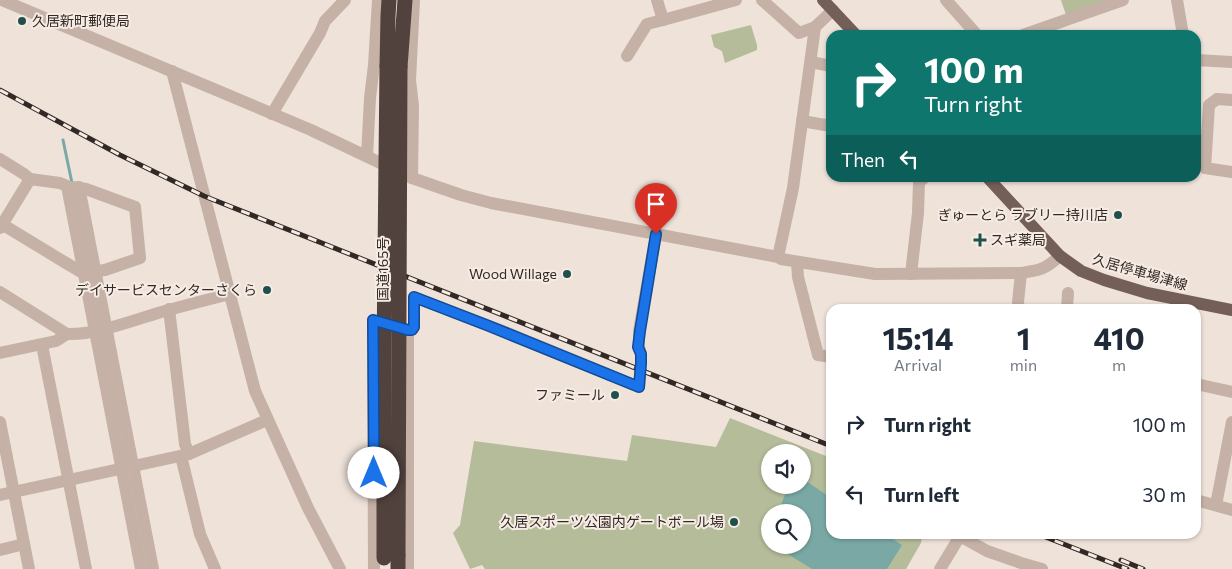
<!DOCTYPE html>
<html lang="en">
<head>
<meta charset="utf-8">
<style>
  :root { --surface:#fff; --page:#f6f6f7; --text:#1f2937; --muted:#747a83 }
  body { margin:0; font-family:Commissioner,"Noto Sans JP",sans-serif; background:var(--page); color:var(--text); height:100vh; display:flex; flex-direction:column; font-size:19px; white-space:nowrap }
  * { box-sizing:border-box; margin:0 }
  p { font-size:16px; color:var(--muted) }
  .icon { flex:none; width:28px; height:28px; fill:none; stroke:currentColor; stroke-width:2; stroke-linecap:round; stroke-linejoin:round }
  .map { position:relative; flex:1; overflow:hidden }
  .details { position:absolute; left:826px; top:304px; width:375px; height:235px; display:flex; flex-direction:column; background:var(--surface); border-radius:15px; box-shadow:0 1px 4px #0004 }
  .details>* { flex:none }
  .banner { position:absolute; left:826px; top:30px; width:375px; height:152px; border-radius:15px; box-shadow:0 1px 4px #0004; background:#0f766e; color:#fff; overflow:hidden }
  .fabs { position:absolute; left:761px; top:444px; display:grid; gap:10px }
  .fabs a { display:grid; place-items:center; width:50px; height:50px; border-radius:50%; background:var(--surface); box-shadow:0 1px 4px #0004; font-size:25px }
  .pin { position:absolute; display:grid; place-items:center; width:42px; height:42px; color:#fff; margin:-51px -21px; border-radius:50% 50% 50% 0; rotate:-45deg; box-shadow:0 0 5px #0007 }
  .pin .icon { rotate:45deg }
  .me { position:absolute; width:55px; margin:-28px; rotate:0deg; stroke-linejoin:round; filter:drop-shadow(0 0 4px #0008) }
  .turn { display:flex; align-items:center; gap:18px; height:105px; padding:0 15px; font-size:22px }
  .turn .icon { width:65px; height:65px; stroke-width:2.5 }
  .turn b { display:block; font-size:35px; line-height:42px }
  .then { display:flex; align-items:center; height:48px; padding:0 15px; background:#0003; gap:10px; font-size:19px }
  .eta { display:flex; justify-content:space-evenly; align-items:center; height:85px; text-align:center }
  .eta b { font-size:30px; font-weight:700; line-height:35px }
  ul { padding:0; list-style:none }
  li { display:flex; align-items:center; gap:15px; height:70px; padding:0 15px }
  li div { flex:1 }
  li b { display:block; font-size:19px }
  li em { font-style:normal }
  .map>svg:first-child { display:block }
  .green { fill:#b5bc9a; fill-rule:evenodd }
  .water { fill:#7aa9a5 }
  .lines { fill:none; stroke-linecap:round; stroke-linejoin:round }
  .stream { stroke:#7aa9a5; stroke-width:3 }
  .minor { stroke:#c5b1a6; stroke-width:12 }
  .major { stroke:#735e58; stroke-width:12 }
  .highway { stroke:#52423e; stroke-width:15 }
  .rail-casing { stroke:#322926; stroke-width:5 }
  .rail { stroke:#f7ece4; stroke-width:3; stroke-dasharray:9; stroke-linecap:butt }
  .highway-bridge { stroke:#52423e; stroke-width:15 }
  .route-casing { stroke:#114b97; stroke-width:12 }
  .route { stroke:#1a73e8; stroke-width:9 }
  .poi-dot { fill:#20504d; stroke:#f7ece4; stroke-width:2 }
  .labels { text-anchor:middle; stroke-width:4; stroke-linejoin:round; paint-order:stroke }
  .poi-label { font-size:14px; fill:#322926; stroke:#f7ece4; text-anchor:end }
  .street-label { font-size:14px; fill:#322926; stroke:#f7ece4 }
</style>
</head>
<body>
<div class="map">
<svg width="1232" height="569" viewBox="0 0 1232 569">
  <rect width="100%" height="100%" fill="#eee2d9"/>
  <g class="green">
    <path d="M1061 0H1109L1066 15Z"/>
    <path d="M751 25 757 45V50L725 63 722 51 714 47 711 35Z"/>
    <path d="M730 418 831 458V534H922L921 543 906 569H485L482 565 470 569 453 533 460 525 474 441 627 461 632 435 716 447ZM770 452H802V485H770ZM770 512H802V545H770Z"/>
  </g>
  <path class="water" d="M803 479 831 498V534H885L902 545 887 569H812L773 545H802V512H778L789 485H802Z"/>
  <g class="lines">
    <path class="stream" d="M63 140 72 183"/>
    <g class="minor">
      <path d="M2 0 311 130 412 178 461 195 491 203 778 257 781 259 875 274 1021 273C1040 270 1044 270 1060 256"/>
      <path d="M657 0 663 20 736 0"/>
      <path d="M762 0 799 33 815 27"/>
      <path d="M946 0 977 35"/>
      <path d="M1177 0 1183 35"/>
      <path d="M1023 35 1123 0"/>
      <path d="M627 56 647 24 663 20"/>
      <path d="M1196 60 1232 62"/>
      <path d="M811 62 831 66"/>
      <path d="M172 71 255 391 308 508 340 569"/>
      <path d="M1232 100 1217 99 1209 105 1205 168 1232 172"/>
      <path d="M272 114 320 33 325 21 345 0"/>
      <path d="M802 121 831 126"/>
      <path d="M367 156 370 98 374 65 378 0"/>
      <path d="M0 159 24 174 30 179"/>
      <path d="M412 178 413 106 410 80 414 0"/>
      <path d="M79 187 153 569"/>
      <path d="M0 223 66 263 83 273 105 270 140 258 135 207 86 189 72 187"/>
      <path d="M0 228 30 179 60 183 67 186 141 569"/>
      <path d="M778 257 793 188 815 27 833 10"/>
      <path d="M797 262 798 277 818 355 831 357"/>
      <path d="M911 274 918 213 919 182 924 178"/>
      <path d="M0 292 67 334C95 335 131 321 158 313 182 306 206 300 230 294"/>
      <path d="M169 309 185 444 189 454"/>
      <path d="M1019 309 1018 302 1021 273"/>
      <path d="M1067 309 1068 293"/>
      <path d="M42 345 86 569"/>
      <path d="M0 353 56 341 67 334"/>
      <path d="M1196 384 1232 392"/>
      <path d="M0 422 29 569"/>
      <path d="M181 456 200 534 215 569"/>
      <path d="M0 495 189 454 267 420"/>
      <path d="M1196 500 1232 510"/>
      <path d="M1216 505 1232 422"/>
      <path d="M0 550 24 544"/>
      <path d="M374 569 373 320 393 326"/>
      <path d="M408 569V330H412L414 327V297L505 332 639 387 641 363V354L639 347V331L656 234"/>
      <path d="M940 569 960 536 987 551 1021 563 1042 569"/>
    </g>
    <g class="major">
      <path d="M823 0 856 35"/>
      <path d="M988 178 1060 256 1081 271 1104 280 1147 293 1232 310"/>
    </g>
    <g class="highway">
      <path d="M387 66 388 16 389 0"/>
      <path d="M400 67 405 0"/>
      <path d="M398 569V555"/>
    </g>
    <defs>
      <g id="rail">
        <path d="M0 90 120 155 204 196 831 446"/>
        <path d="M1038 534 1127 569"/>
        <path d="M1121 560 1143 569"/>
      </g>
    </defs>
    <use href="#rail" class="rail-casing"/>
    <use href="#rail" class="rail"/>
    <g class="highway-bridge">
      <path d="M398 555 400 67"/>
      <path d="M384 558V354L387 66"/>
    </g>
  </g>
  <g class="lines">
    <defs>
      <path id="route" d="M374 473 373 320 408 330H412L414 327V297L489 326 639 387 641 363V354L638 347 640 331 656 234"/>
    </defs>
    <use href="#route" class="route-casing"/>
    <use href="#route" class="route"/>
  </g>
  <g class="poi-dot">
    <circle cx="22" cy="21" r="5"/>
    <circle cx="1118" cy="215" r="5"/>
    <path d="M977.5 232.5h5v5h5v5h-5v5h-5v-5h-5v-5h5z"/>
    <circle cx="567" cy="274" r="5"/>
    <circle cx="267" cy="290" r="5"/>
    <circle cx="615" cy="395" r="5"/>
    <circle cx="734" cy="522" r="5"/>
  </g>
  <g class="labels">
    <g class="poi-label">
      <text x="32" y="26" text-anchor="start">久居新町郵便局</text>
      <text x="1108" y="220">ぎゅーとら ラブリー持川店</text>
      <text x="990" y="245" text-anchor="start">スギ薬局</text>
      <text x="557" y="279">Wood Willage</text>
      <text x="257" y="295">デイサービスセンターさくら</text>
      <text x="605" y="400">ファミール</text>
      <text x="724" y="527">久居スポーツ公園内ゲートボール場</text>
    </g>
    <g class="street-label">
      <text transform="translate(383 269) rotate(-90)" y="5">国道165号</text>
      <text transform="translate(1140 272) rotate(16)" y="5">久居停車場津線</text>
    </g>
  </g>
</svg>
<div class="fabs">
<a><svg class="icon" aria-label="sound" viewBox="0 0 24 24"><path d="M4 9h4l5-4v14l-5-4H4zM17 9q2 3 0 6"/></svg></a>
<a><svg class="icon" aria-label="search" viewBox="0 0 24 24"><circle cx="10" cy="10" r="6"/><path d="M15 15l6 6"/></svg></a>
</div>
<div class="pin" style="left:656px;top:234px;background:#d93025"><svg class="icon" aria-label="arrive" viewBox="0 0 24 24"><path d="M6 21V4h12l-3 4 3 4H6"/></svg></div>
<svg class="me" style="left:374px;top:473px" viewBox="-20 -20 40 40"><circle r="19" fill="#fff"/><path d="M0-13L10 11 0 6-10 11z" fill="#1a73e8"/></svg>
<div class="banner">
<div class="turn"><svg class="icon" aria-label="right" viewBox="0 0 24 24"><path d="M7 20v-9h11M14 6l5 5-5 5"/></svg><div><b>100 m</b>Turn right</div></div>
<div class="then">Then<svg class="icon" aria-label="left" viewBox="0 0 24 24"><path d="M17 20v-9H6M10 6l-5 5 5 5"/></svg></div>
</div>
<section class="details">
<div class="eta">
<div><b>15:14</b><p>Arrival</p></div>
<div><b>1</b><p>min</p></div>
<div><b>410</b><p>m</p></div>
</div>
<ul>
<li><svg class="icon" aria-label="right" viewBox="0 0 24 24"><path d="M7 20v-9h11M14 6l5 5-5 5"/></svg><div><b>Turn right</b></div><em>100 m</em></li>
<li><svg class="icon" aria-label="left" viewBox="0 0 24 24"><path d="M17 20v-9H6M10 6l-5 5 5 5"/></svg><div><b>Turn left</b></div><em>30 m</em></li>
</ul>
</section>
</div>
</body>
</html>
